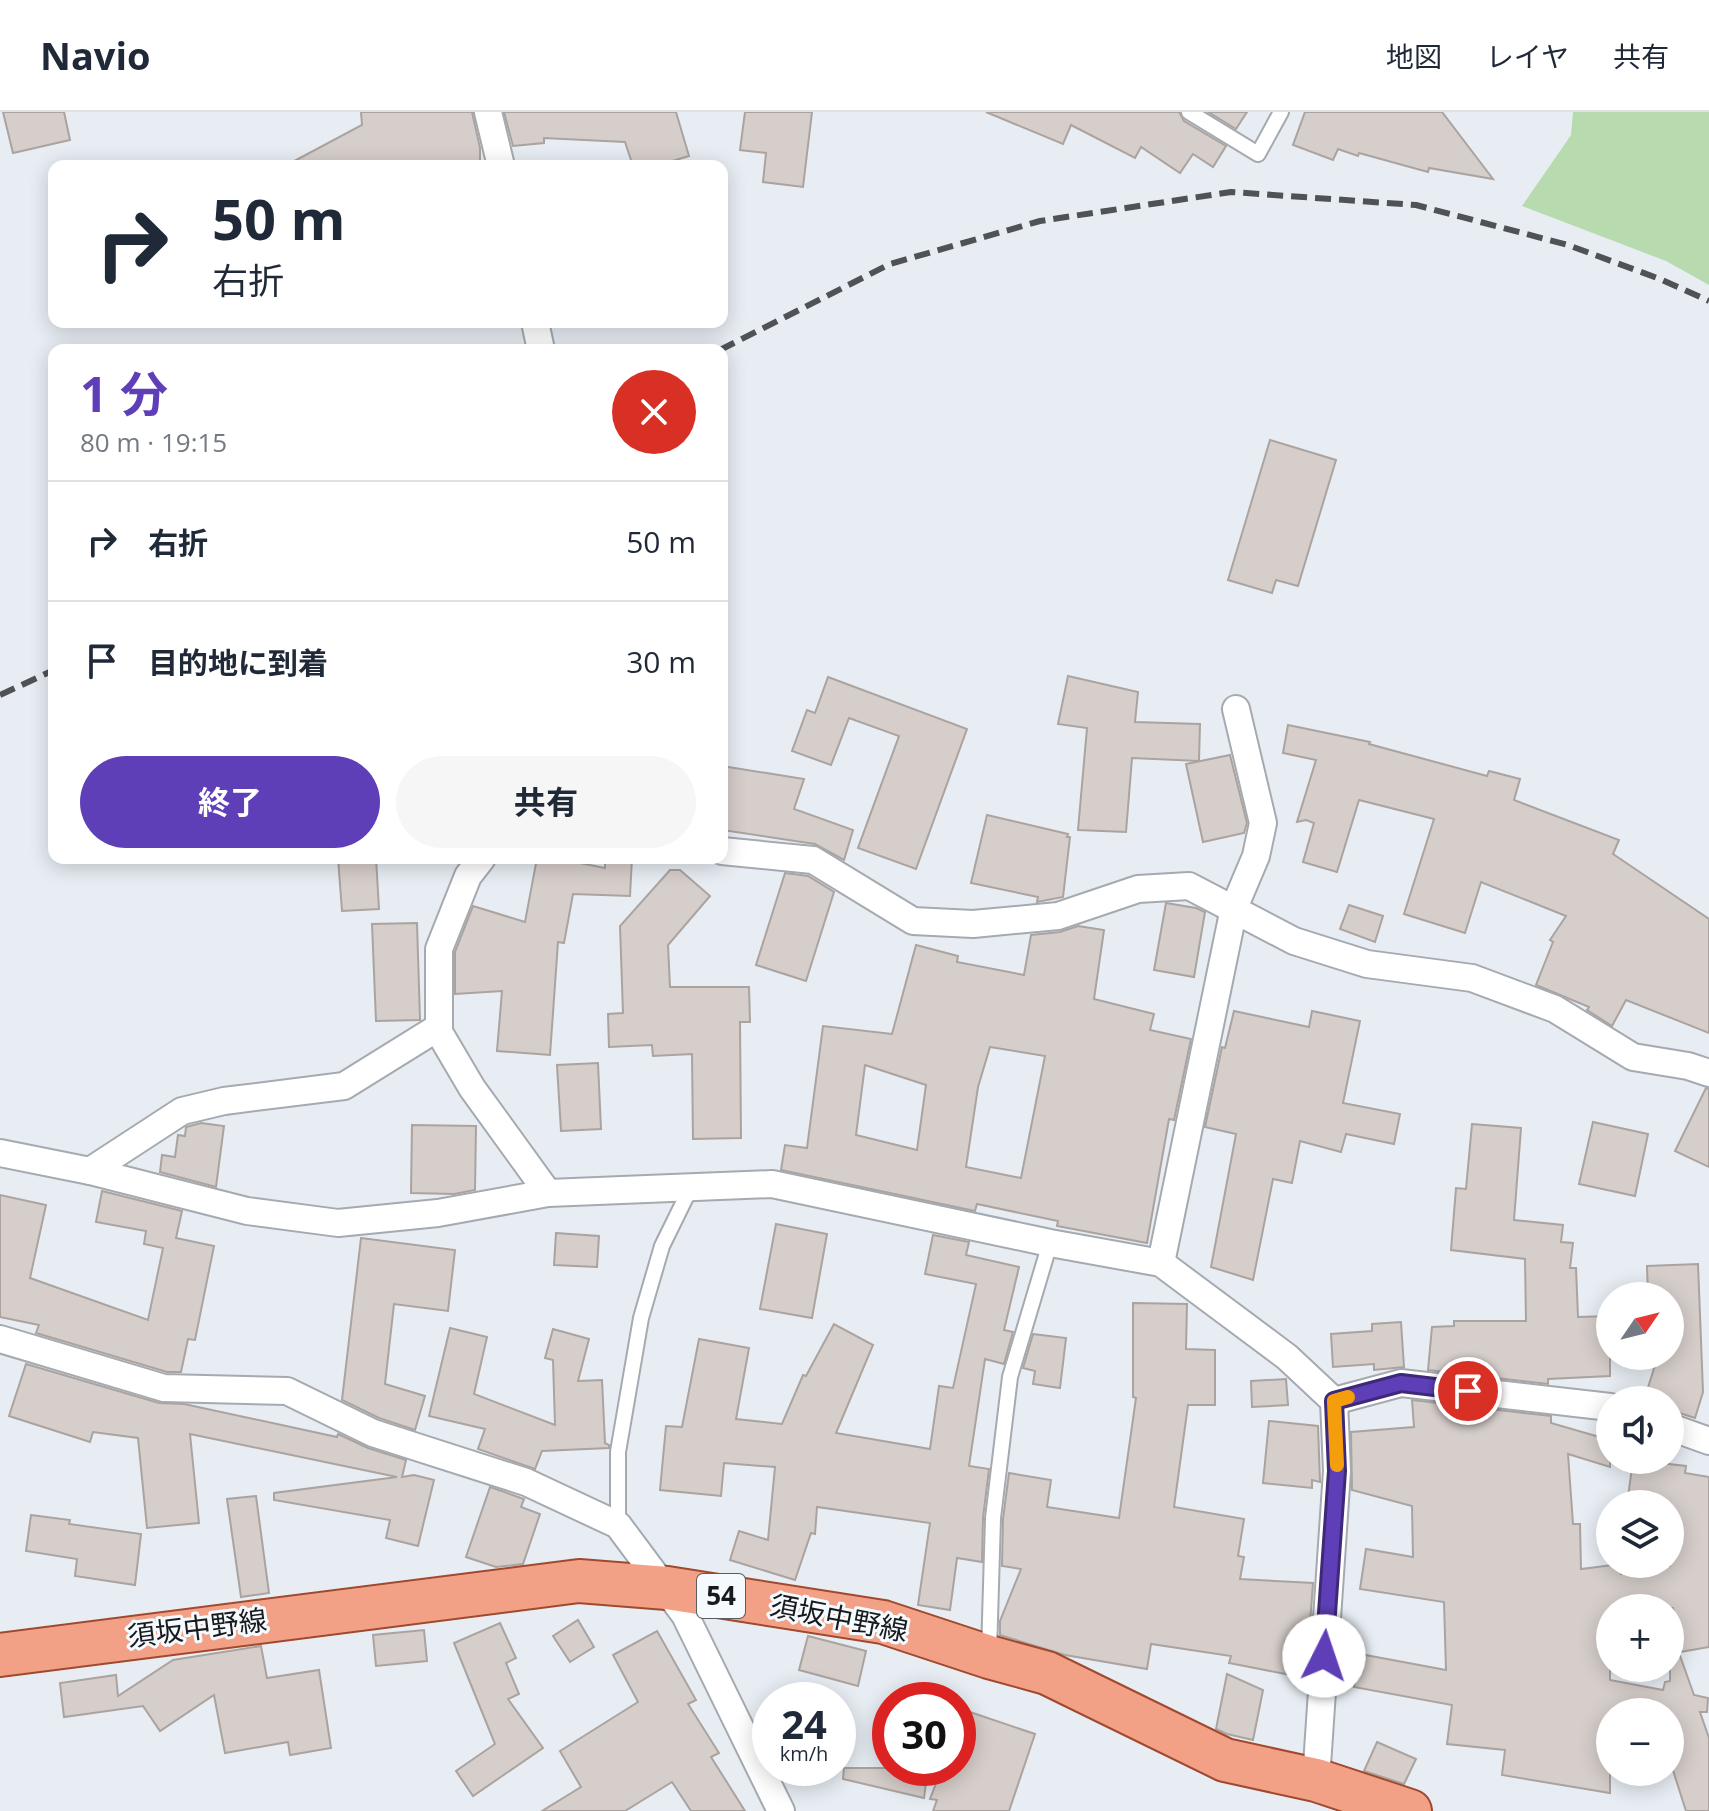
<!DOCTYPE html>
<html lang="ja">
<head>
<meta charset="utf-8">
<style>
  :root { --surface:#fff; --page:#f6f6f7; --text:#1f2937; --muted:#747a83; --line:#e0e1e3; --accent:#5f3fb8 }
  body { margin:0; font-family:"Open Sans","Noto Sans JP",sans-serif; background:var(--page); color:var(--text); height:100vh; display:flex; flex-direction:column; font-size:30px; white-space:nowrap }
  * { box-sizing:border-box; margin:0 }
  p { font-size:26px; color:var(--muted) }
  .icon { flex:none; width:44px; height:44px; fill:none; stroke:currentColor; stroke-width:2; stroke-linecap:round; stroke-linejoin:round }
  .map { position:relative; flex:1; overflow:hidden }
  .sheet { position:absolute; left:48px; top:232px; width:680px; height:520px; display:flex; flex-direction:column; background:var(--surface); border-radius:16px; box-shadow:0 4px 20px #0003 }
  .sheet>* { flex:none }
  .hud { position:absolute; left:48px; top:48px; width:680px; height:168px; border-radius:16px; box-shadow:0 4px 20px #0003; background:#fff; color:var(--text); overflow:hidden }
  .needle { width:52px; rotate:55deg }
  .controls { position:absolute; left:1596px; top:1170px; display:grid; gap:16px }
  .controls a { display:grid; place-items:center; width:88px; height:88px; border-radius:50%; background:var(--surface); box-shadow:0 4px 20px #0003; font-size:40px }
  .speed { position:absolute; left:752px; top:1570px; display:flex; gap:16px; font-size:40px; font-weight:700; text-align:center }
  .speed>* { display:grid; place-content:center; width:104px; height:104px; border-radius:50%; background:var(--surface); box-shadow:0 4px 20px #0003; line-height:1 }
  .speed small { font-size:20px; font-weight:400 }
  .speed .limit { border:12px solid #d22; background:#fff; color:#111 }
  .pin { position:absolute; display:grid; place-items:center; width:68px; height:68px; color:#fff; margin:-34px; border:4px solid #fff; border-radius:50%; box-shadow:0 2px 8px #0007 }
  .me { position:absolute; width:88px; margin:-44px; rotate:4deg; stroke-linejoin:round; filter:drop-shadow(0 0 6px #0008) }
  .turn { display:flex; align-items:center; gap:28px; height:168px; padding:0 32px; font-size:36px }
  .turn .icon { width:104px; height:104px; stroke-width:2.5 }
  .turn b { display:block; font-size:56px; line-height:68px }
  .round { display:grid; place-items:center; flex:none; width:84px; height:84px; border-radius:42px; background:var(--page) }
  .headline { display:flex; align-items:center; justify-content:space-between; height:136px; padding:0 32px }
  h1 { font-size:48px; font-weight:700; line-height:60px; color:var(--accent) }
  .primary-button { display:flex; gap:16px; margin-top:auto; padding:16px 32px }
  .primary-button a { flex:1; height:92px; border-radius:48px; background:var(--accent); color:#fff; font-size:32px; font-weight:700; line-height:92px; text-align:center }
  .primary-button a+a { background:var(--page); color:var(--text) }
  ul { padding:0; list-style:none }
  li { display:flex; align-items:center; gap:24px; height:120px; padding:0 32px; border-top:2px solid var(--line) }
  li div { flex:1 }
  li b { display:block; font-size:30px }
  li em { font-style:normal }
  header { display:flex; align-items:center; gap:48px; box-sizing:border-box; height:112px; padding:0 40px; background:var(--surface); border-bottom:2px solid var(--line) }
  header strong { font-size:38px }
  nav { display:flex; gap:44px; margin-inline-start:auto; font-size:28px }
  .map>svg:first-child { display:block }
  .green { fill:#b7dbae }
  .building { fill:#d6ceca; stroke:#aaa39f; stroke-width:2; fill-rule:evenodd }
  .lines { fill:none; stroke-linecap:round; stroke-linejoin:round }
  .lane-casing { stroke:#a5aab0; stroke-width:18 }
  .street-casing { stroke:#a5aab0; stroke-width:30 }
  .primary-casing { stroke:#a0492e; stroke-width:46 }
  .lane { stroke:#fff; stroke-width:14 }
  .street { stroke:#fff; stroke-width:26 }
  .primary { stroke:#f2a187; stroke-width:42 }
  .rail { stroke:#505356; stroke-width:6; stroke-dasharray:16 8; stroke-linecap:butt }
  .route-casing { stroke:#3e2978; stroke-width:20 }
  .route { stroke:#5f3fb8; stroke-width:14 }
  .slow { stroke:#f59e0b; stroke-width:14 }
  .labels { text-anchor:middle; stroke-width:6; stroke-linejoin:round; paint-order:stroke }
  .shield { fill:#f5faff; stroke:#5a5d60; stroke-width:2 }
  .shield-label { font-size:26px; font-weight:bold; fill:#181a1c }
  .street-label { font-size:28px; fill:#181a1c; stroke:#f5faff }
</style>
</head>
<body>
<header>
<strong>Navio</strong>
<nav><a>地図</a><a>レイヤ</a><a>共有</a></nav>
</header>
<div class="map">
<svg width="1709" height="1699" viewBox="0 0 1709 1699">
  <rect width="100%" height="100%" fill="#e7edf3"/>
  <path class="green" d="M1573 0H1709V173L1666 149 1522 94 1571 23Z"/>
  <g class="building">
    <path d="M3 0H64L70 28 13 41Z"/>
    <path d="M361 0H472L480 36V54H285L362 13Z"/>
    <path d="M504 0H676L689 44 656 54H633L625 30 544 26V31L513 34Z"/>
    <path d="M745 0H812L803 75 763 70 766 41 740 38Z"/>
    <path d="M986 0H1179L1184 9 1226 34 1213 55 1193 42 1180 61 1141 35 1135 46 1071 13 1063 32Z"/>
    <path d="M1208 0H1247L1236 17Z"/>
    <path d="M1305 0H1442L1493 67 1429 56 1428 60 1359 41 1358 44 1338 37 1333 48 1293 33Z"/>
    <path d="M1270 328 1336 348 1298 474 1276 468 1272 481 1228 468Z"/>
    <path d="M1068 564 1138 580 1135 610 1200 612 1199 649 1132 646 1126 720 1078 718 1087 616 1058 612Z"/>
    <path d="M828 565 967 617 916 757 858 736 899 624 849 606 831 653 792 639 807 598 815 601Z"/>
    <path d="M1288 613 1370 630 1369 632 1487 664 1489 659 1520 667 1514 688 1619 728 1613 742 1709 807V921L1626 888 1612 914 1587 898 1589 895 1536 873 1553 830 1550 828 1566 804 1481 770 1465 821 1404 802 1434 707 1359 688 1337 760 1303 750 1314 711 1306 708 1297 710 1316 648 1283 641Z"/>
    <path d="M1230 643 1247 711 1244 721 1203 730 1186 652Z"/>
    <path d="M722 654 804 667 794 697 853 718 844 748 815 732 722 718Z"/>
    <path d="M987 703 1068 722 1067 725H1070L1063 785 1037 790 1038 785 971 771Z"/>
    <path d="M338 746H376L379 797 342 799Z"/>
    <path d="M537 746H555L605 756V746H632L630 784 573 782 564 831 558 830 550 943 497 939 502 879 455 882V840L473 794 525 810Z"/>
    <path d="M670 758H680L710 784 668 833 670 875H749L750 910H740L741 1026 693 1027 692 942 653 944 652 933 609 935 608 902 623 901 620 814Z"/>
    <path d="M785 761 808 764 834 780 806 869 756 853Z"/>
    <path d="M1166 791 1196 796 1205 800 1194 865 1154 858Z"/>
    <path d="M1349 793 1383 804 1375 830 1340 817Z"/>
    <path d="M417 811 420 908 376 909 372 812Z"/>
    <path d="M1078 814 1104 818 1094 887 1154 902 1150 918 1191 927 1174 1008 1169 1007 1147 1131 1057 1114 1058 1109 977 1092 975 1099 781 1058 785 1033 807 1036 823 914 892 922 916 833 958 844 957 850 1024 863 1031 823 1060 820ZM990 935 1045 944 1021 1066 966 1055 978 975ZM865 953 926 973 917 1038 856 1023Z"/>
    <path d="M1234 899 1309 915 1312 899 1360 909 1343 991 1400 1002 1394 1032 1346 1022 1341 1040 1300 1029 1292 1071 1273 1067 1253 1168 1211 1155 1236 1022 1205 1015 1222 935 1225 936Z"/>
    <path d="M598 951 601 1017 561 1019 557 953Z"/>
    <path d="M1706 976 1709 977V1055L1675 1039Z"/>
    <path d="M1593 1010 1648 1022 1635 1084 1579 1072Z"/>
    <path d="M201 1011 224 1014 216 1075 160 1060 162 1043 175 1045 178 1023 185 1024 186 1015Z"/>
    <path d="M1472 1012 1521 1016 1514 1108 1563 1113 1561 1130 1573 1131 1570 1156H1576L1578 1205 1610 1204V1264L1548 1267V1272L1428 1258 1432 1215 1454 1214V1209H1526L1525 1147 1451 1138 1456 1076 1466 1077Z"/>
    <path d="M412 1013 476 1014 475 1078 454 1082 411 1081Z"/>
    <path d="M102 1079 182 1099 176 1126 214 1134 195 1228 188 1227 181 1260H167L36 1221 39 1213 0 1205V1083L46 1093 30 1166 148 1208 163 1136 144 1132 146 1119 96 1110Z"/>
    <path d="M776 1112 827 1122 812 1206 760 1197Z"/>
    <path d="M556 1121 599 1124 597 1155 554 1153Z"/>
    <path d="M933 1123 969 1130 966 1143 1019 1155 1004 1218 1013 1220 1004 1252 985 1247 969 1354 989 1357 983 1406 982 1450 957 1446 950 1498 918 1493 930 1411 817 1395 815 1422 811 1421 795 1468 730 1448 739 1419 768 1428 775 1355 724 1351 721 1384 660 1378 666 1314 682 1315 699 1227 749 1236 736 1307 782 1312 803 1263 806 1264 834 1212 873 1233 836 1321 930 1337 939 1274 953 1276 976 1172 925 1162Z"/>
    <path d="M361 1126 455 1138 448 1199 394 1192 385 1272 425 1284 415 1318 379 1306 342 1288Z"/>
    <path d="M1698 1152 1703 1280 1695 1306 1670 1298V1288H1644L1658 1244H1670V1184H1648L1647 1154Z"/>
    <path d="M1133 1191 1187 1192 1186 1237 1215 1238V1293H1188L1174 1395 1244 1407 1238 1444 1244 1445 1240 1467 1313 1471 1306 1566 1229 1551 1231 1544 1151 1532 1147 1557 1065 1543 1000 1523V1509L1021 1457 1002 1454 1003 1407 1009 1361 1051 1368 1047 1395 1119 1406 1136 1286 1133 1285Z"/>
    <path d="M1401 1210 1404 1255 1374 1258V1252L1333 1255 1331 1222 1372 1219V1212Z"/>
    <path d="M450 1216 487 1225 474 1282 555 1313 553 1248 545 1246 553 1217 589 1227 578 1269 602 1268 605 1331 609 1333V1336L542 1339 535 1357 478 1337 485 1317 429 1304Z"/>
    <path d="M1033 1222 1066 1226 1060 1276 1033 1272 1035 1259 1023 1256Z"/>
    <path d="M26 1252 159 1291 184 1292 337 1325 338 1322 368 1336 406 1348 402 1365 414 1363 434 1368 418 1434 386 1426 390 1408 274 1388V1381L397 1365 190 1322 199 1411 147 1416 138 1326 93 1320 90 1330 9 1304Z"/>
    <path d="M1286 1267 1288 1293 1252 1295 1251 1269Z"/>
    <path d="M1412 1288 1551 1304V1311L1610 1328V1355L1568 1342 1573 1412H1580L1581 1457 1620 1452 1621 1462 1670 1454V1392H1637L1638 1386 1628 1385 1633 1348 1686 1354 1685 1361 1709 1365V1535L1680 1540 1673 1496H1610V1568L1663 1578 1665 1570 1670 1569V1527H1674L1694 1583 1708 1586 1707 1600H1700L1709 1626V1699H1686L1670 1649V1600H1610V1681L1502 1663 1505 1638 1447 1632 1452 1593 1354 1575 1360 1542 1446 1558 1444 1490 1360 1477 1366 1437 1413 1445 1412 1394 1352 1378 1351 1320 1414 1315Z"/>
    <path d="M1269 1309 1318 1314 1320 1370 1312 1368V1376L1263 1371Z"/>
    <path d="M490 1375 524 1387 521 1395 540 1402 523 1452 496 1455 466 1445Z"/>
    <path d="M256 1384 269 1481 241 1485 227 1387Z"/>
    <path d="M31 1403 70 1408 69 1412 141 1422 135 1473 75 1464 77 1447 26 1439Z"/>
    <path d="M578 1508 594 1535 570 1550 553 1524Z"/>
    <path d="M500 1511 516 1546 506 1551 519 1582 508 1587 543 1636 473 1684 456 1659 495 1632 454 1531Z"/>
    <path d="M424 1518 427 1549 376 1554 373 1523Z"/>
    <path d="M657 1519 696 1588 688 1592 719 1641 711 1645 745 1699H691L672 1670 625 1699H542L581 1675 560 1639 638 1590 613 1543Z"/>
    <path d="M808 1524 866 1539 858 1574 799 1558Z"/>
    <path d="M261 1534 267 1566 319 1558 331 1636 290 1643 288 1630 225 1641 214 1583 160 1619 143 1594 64 1605 60 1571 116 1563 118 1584 173 1548Z"/>
    <path d="M1227 1562 1263 1578 1253 1628 1227 1622 1216 1617Z"/>
    <path d="M967 1599 1035 1622 1009 1699H933L937 1688 930 1687 942 1656H958V1625Z"/>
    <path d="M1377 1630 1416 1647 1404 1672 1364 1659Z"/>
    <path d="M844 1656H928L924 1686 843 1667Z"/>
  </g>
  <g class="lines">
    <defs>
      <g id="lane">
        <path d="M1189 0 1258 42 1281 0"/>
        <path d="M618 1413V1340L641 1206 662 1134 690 1077"/>
        <path d="M989 1541 993 1406 1010 1265 1050 1131"/>
      </g>
      <g id="street">
        <path d="M488 0 501 54"/>
        <path d="M535 210 541 238"/>
        <path d="M722 739 813 748 913 809 973 812 1058 804 1138 777 1189 774 1294 829 1367 852 1472 866 1555 897 1633 945 1688 954 1709 961"/>
        <path d="M482 746 468 764 439 837V920L472 976 548 1081"/>
        <path d="M0 1041 90 1059 247 1099 338 1111 438 1101 548 1081 772 1072 1050 1131 1161 1151 1287 1245 1334 1289 1401 1271 1610 1295"/>
        <path d="M90 1059 182 999 224 989 344 974 439 915"/>
        <path d="M1161 1151 1234 796 1256 744 1263 711 1236 597"/>
        <path d="M0 1227 164 1276 287 1279 373 1321 526 1370 618 1413 685 1503 781 1699"/>
        <path d="M1670 1315 1709 1329"/>
        <path d="M1316 1668 1337 1359 1334 1289"/>
      </g>
      <path id="primary" d="M0 1543 579 1469 667 1476 883 1510 989 1545 1047 1561 1225 1648 1316 1668 1410 1699"/>
    </defs>
    <use href="#lane" class="lane-casing"/>
    <use href="#street" class="street-casing"/>
    <use href="#primary" class="primary-casing"/>
    <use href="#lane" class="lane"/>
    <use href="#street" class="street"/>
    <use href="#primary" class="primary"/>
    <g class="rail">
      <path d="M720 238 890 152 1040 109 1231 80 1416 93 1568 133 1660 167 1709 189"/>
      <path d="M0 583 54 558"/>
    </g>
  </g>
  <g class="lines">
    <defs>
      <path id="route" d="M1324 1544 1337 1359 1334 1289 1401 1271 1468 1279"/>
    </defs>
    <use href="#route" class="route-casing"/>
    <use href="#route" class="route"/>
    <path class="slow" d="M1337 1353 1334 1289 1348 1285"/>
  </g>
  <g class="labels">
    <rect class="shield" x="697" y="1462" width="48" height="44" rx="6"/>
    <g class="shield-label">
      <text x="721" y="1493">54</text>
    </g>
    <g class="street-label">
      <text transform="translate(839 1506) rotate(11)" y="10">須坂中野線</text>
      <text transform="translate(197 1516) rotate(-7)" y="10">須坂中野線</text>
    </g>
  </g>
</svg>
<div class="controls">
<a><svg class="needle" viewBox="-14 -14 28 28"><path d="M0-13l5 13h-10z" fill="#e53935"/><path d="M0 13l5-13h-10z" fill="#747a83"/></svg></a>
<a><svg class="icon" aria-label="sound" viewBox="0 0 24 24"><path d="M4 9h4l5-4v14l-5-4H4zM17 9q2 3 0 6"/></svg></a>
<a><svg class="icon" aria-label="layers" viewBox="0 0 24 24"><path d="M12 4l9 5-9 5-9-5zM3 14l9 5 9-5"/></svg></a>
<a>+</a>
<a>−</a>
</div>
<div class="speed"><div>24<small>km/h</small></div><div class="limit">30</div></div>
<div class="pin" style="left:1468px;top:1279px;background:#d93025"><svg class="icon" aria-label="arrive" viewBox="0 0 24 24"><path d="M6 21V4h12l-3 4 3 4H6"/></svg></div>
<svg class="me" style="left:1324px;top:1544px" viewBox="-20 -20 40 40"><circle r="19" fill="#fff"/><path d="M0-13L10 11 0 6-10 11z" fill="#5f3fb8"/></svg>
<div class="hud">
<div class="turn"><svg class="icon" aria-label="right" viewBox="0 0 24 24"><path d="M7 20v-9h11M14 6l5 5-5 5"/></svg><div><b>50 m</b>右折</div></div>
</div>
<section class="sheet">
<div class="headline"><div><h1>1 分</h1><p>80 m · 19:15</p></div><a class="round" style="background:#d93025;color:#fff"><svg class="icon" aria-label="close" viewBox="0 0 24 24"><path d="M6 6l12 12M18 6L6 18"/></svg></a></div>
<ul>
<li><svg class="icon" aria-label="right" viewBox="0 0 24 24"><path d="M7 20v-9h11M14 6l5 5-5 5"/></svg><div><b>右折</b></div><em>50 m</em></li>
<li><svg class="icon" aria-label="arrive" viewBox="0 0 24 24"><path d="M6 21V4h12l-3 4 3 4H6"/></svg><div><b>目的地に到着</b></div><em>30 m</em></li>
</ul>
<div class="primary-button"><a>終了</a><a>共有</a></div>
</section>
</div>
</body>
</html>
